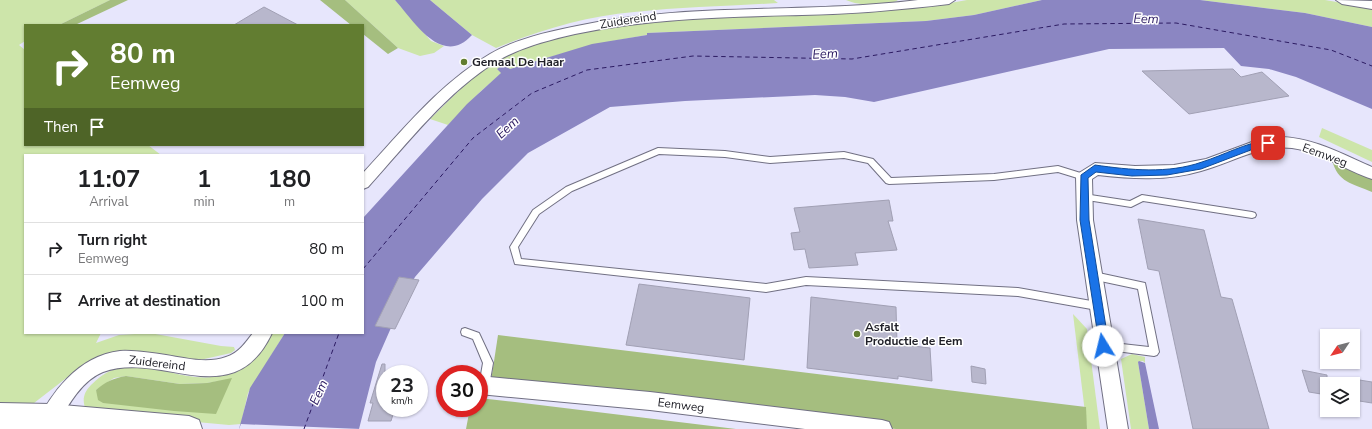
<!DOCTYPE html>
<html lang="en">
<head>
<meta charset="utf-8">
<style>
  :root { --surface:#fff; --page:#f6f6f6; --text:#202124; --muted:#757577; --line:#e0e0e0 }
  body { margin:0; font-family:"Nunito Sans",sans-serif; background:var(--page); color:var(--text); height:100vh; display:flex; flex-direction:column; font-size:15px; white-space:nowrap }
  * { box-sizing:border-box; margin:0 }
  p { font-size:13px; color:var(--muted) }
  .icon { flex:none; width:22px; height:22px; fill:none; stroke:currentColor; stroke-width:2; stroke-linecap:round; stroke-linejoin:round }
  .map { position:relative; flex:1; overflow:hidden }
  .sheet { position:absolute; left:24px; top:154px; width:340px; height:180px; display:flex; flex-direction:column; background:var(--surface); border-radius:0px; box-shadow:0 1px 3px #0004 }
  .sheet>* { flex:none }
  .top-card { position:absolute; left:24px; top:24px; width:340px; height:122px; border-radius:0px; box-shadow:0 1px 3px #0004; background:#627d31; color:#fff; overflow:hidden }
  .needle { width:26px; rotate:235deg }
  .tools { position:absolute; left:1320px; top:329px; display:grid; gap:8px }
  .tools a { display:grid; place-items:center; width:40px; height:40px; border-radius:0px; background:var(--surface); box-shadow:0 1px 3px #0004; font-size:20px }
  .speed { position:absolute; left:376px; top:365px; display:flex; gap:8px; font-size:20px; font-weight:700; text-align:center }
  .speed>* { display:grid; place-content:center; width:52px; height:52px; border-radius:50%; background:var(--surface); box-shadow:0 1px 3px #0004; line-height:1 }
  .speed small { font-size:10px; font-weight:400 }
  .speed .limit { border:6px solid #d22; background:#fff; color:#111 }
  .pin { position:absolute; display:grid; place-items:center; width:34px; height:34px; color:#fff; margin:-17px; border-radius:8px; box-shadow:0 2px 6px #0006 }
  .me { position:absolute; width:44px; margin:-22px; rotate:351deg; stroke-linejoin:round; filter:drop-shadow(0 0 3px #0008) }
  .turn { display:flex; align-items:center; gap:14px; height:84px; padding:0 20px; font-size:18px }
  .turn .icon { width:52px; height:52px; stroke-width:2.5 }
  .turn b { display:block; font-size:28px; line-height:34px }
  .then { display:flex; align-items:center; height:38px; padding:0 20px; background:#0003; gap:8px; font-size:15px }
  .eta { display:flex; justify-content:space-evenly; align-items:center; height:68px; text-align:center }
  .eta b { font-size:24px; font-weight:700; line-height:28px }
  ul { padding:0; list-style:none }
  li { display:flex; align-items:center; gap:12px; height:52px; padding:0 20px; border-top:1px solid var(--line) }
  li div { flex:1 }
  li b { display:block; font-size:15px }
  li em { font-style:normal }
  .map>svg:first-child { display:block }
  .green { fill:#cde5aa; fill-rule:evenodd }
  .forest { fill:#a5be7f }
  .water { fill:#8b86c2 }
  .pier { fill:#e7e6fc }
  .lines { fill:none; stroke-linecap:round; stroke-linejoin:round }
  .ferry { stroke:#2c1b62; stroke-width:1; stroke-dasharray:4.5 3.5; stroke-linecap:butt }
  .building { fill:#b8b7cc; stroke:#a1a0b4 }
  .service-casing { stroke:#717083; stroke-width:2 }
  .minor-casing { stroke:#717083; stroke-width:2 }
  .secondary-casing { stroke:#717083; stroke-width:2 }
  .service { fill:#fff; fill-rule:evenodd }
  .minor { fill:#fff; fill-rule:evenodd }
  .secondary { fill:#fff; fill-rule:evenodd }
  .route { fill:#1a73e8; stroke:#114b97 }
  .poi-dot { fill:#627d31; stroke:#fff; stroke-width:1.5 }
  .labels { text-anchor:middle; stroke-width:3; stroke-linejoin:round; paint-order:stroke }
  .street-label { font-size:12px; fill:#1f1f27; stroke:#fff }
  .poi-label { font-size:12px; font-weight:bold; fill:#1f1f27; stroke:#fff; text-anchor:start }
  .water-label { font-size:13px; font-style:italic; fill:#2c1b62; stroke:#fff }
</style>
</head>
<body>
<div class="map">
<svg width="1372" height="429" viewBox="0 0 1372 429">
  <rect width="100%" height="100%" fill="#e7e6fc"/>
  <g class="green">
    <path d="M0 0H110L59 25H25V41L19 45 25 50V145H148L161 155H25V333H101L96 343 119 335 150 333 221 346 234 347 235 350 231 353 191 362 108 356 78 369 34 403 0 413Z"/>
    <path d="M345 0H395L431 41 444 46 434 53 420 56 398 48Z"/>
    <path d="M430 0H774L778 3C730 6 682 7 634 12 587 16 540 30 496 48L472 35Z"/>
    <path d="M846 0H898C888 7 858 6 846 0Z"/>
    <path d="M967 0H1042L974 15 926 21 647 33V35C600 42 555 55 510 69L503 65 497 69 502 73 481 91 448 125 430 119 475 75 499 58 538 42 632 21 939 5Z"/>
    <path d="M1200 0H1325L1372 8V27L1305 13Z"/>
    <path d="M1322 128 1372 150V162L1319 137Z"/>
    <path d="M1073 314 1087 329 1100 429H1087Z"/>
    <path d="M270 333H285L248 393 241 424 229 425 131 416 86 410C82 401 83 393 91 385 132 342 177 388 222 375 242 369 255 348 270 333ZM126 376 180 384 207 383 232 379 103 403 96 390 114 378Z"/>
    <path d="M1132 354 1145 357V363L1143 361 1138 362 1149 429H1131L1121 359Z"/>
  </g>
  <g class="forest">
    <path d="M110 0H128L75 25H59Z"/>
    <path d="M320 0H345L398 48 388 54 363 34V25H351Z"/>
    <path d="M1332 160 1372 177V192C1352 183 1338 183 1332 160Z"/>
    <path d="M498 335 1086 407 1087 429H896L491 381Z"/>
    <path d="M126 376 180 384 207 383 232 378 216 414 174 411 103 403 98 400 96 390C105 382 114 378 126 376Z"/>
    <path d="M479 398 515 402 736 429H466L470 408H479Z"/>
  </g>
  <g class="water">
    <path d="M395 0H430L472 35C442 68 414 21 395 0Z"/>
    <path d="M1042 0H1200L1305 13 1372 27V109L1296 77 1269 69 1241 66 1224 48 1109 49 874 102 845 97 815 95 685 101 610 107 528 153 482 199 415 277 408 289 376 362 359 429H239L250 388 285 333H363V218L467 104 501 73 497 69 503 65 510 69 592 44 647 35V33L926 21 974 15Z"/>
    <path d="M1139 361 1145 363 1159 429H1149L1138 362Z"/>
  </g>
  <path class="pier" d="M241 424 361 429H239Z"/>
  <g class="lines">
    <g class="ferry">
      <path d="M363 269 473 138 532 93 587 70 693 56 852 59 1064 24 1176 23 1331 50 1372 66"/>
      <path d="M304 429 339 333"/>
    </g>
  </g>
  <g class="building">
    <path d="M264 7 298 25H234Z"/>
    <path d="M1233 69 1241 77 1262 72 1289 96 1189 114 1142 71Z"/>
    <path d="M889 200 893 221H888L897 250 855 253 858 265 809 268 805 249 794 250 791 233 800 232 794 208Z"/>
    <path d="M1138 219 1204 230 1221 297 1232 299 1269 429H1193L1159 271 1148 269Z"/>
    <path d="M399 277 419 280 395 329 375 326Z"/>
    <path d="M639 284 750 298 744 360 626 345Z"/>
    <path d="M811 297 896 307 897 344 930 348 932 381 898 376V379L807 368Z"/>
    <path d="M382 364H385V408H395L391 421H368L373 403H370Z"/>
    <path d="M971 366 985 369 986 384 972 382Z"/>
    <path d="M1302 370 1327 375V395L1309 392Z"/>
    <path d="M1353 379 1372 382V403L1353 400Z"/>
  </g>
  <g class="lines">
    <defs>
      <g id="service">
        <path d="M658 148 725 151 770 157 844 152 873 159 891 178 994 174 1058 166 1087 175 1088 177 1084 180 1058 172 994 180 889 184 886 183 868 163 844 158 770 163 725 157 659 154 572 191 539 214 518 247 521 259 766 284 806 277 1018 288 1097 302 1100 303 1101 306 1100 309 1097 310 1018 296 806 285 766 292 515 264 510 247 533 210 566 187Z"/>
        <path d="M1084 194 1130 201 1142 195 1252 212 1255 213 1256 215 1255 217 1252 218 1143 201 1131 207 1081 199 1080 197Z"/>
        <path d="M1094 272 1145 283 1159 352 1157 355 1154 356 1101 349 1099 346 1101 343 1104 342 1149 347 1138 289 1091 279 1090 276 1091 273Z"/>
        <path d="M465 328 479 333 493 363 489 386 487 389 484 390 481 389 479 386 483 363 473 339 462 335 461 332 462 329Z"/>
      </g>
      <g id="minor">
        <path d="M918 0H955L949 4C900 10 851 14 802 15 726 17 650 18 575 34 549 40 522 47 499 60 447 91 408 143 368 187L363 189V173C402 131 440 83 490 54 516 39 547 32 577 26 689 2 805 14 918 0Z"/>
        <path d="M1336 0 1372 1V9L1342 4Z"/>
        <path d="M1281 137C1314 138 1342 154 1372 167V179C1345 170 1321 152 1292 148 1260 144 1231 163 1201 171 1167 181 1132 179 1098 175L1092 179 1093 220 1128 429H1108L1077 220 1076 177 1079 173 1095 163 1135 166 1174 165 1206 159 1260 139Z"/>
        <path d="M253 333H272C233 416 162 350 103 372 80 381 66 409 55 429H34C50 393 78 356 120 351 135 350 151 353 166 355 185 358 207 364 226 357 239 353 245 343 253 333Z"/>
        <path d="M479 376 650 392 882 420 889 422 892 429H805L650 410 479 394Z"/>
      </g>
      <path id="secondary" d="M0 403 51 404 189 416 199 420 202 429H0Z"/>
    </defs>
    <use href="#service" class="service-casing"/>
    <use href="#minor" class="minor-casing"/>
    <use href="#secondary" class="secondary-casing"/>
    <use href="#service" class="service"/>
    <use href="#minor" class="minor"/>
    <use href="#secondary" class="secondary"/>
  </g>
  <path class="route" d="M1268 140 1271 141V145L1256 148 1201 169 1167 175 1132 176 1096 172 1088 178 1089 220 1109 346 1107 349 1103 351 1100 349 1080 220 1081 175 1095 165C1130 170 1168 174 1202 162 1224 155 1245 143 1268 140Z"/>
  <g class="poi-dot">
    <circle cx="464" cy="62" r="4"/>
    <circle cx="857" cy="334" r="4"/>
  </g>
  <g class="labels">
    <g class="street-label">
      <text transform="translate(628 20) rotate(-9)" y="4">Zuidereind</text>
      <text transform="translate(1325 155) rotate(20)" y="4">Eemweg</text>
      <text transform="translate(157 363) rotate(7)" y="4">Zuidereind</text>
      <text transform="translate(681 405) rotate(7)" y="4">Eemweg</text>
    </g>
    <g class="poi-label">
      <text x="472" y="66">Gemaal De Haar</text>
      <text x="865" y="331">Asfalt<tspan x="865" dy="14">Productie de Eem</tspan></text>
    </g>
    <g class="water-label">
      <text transform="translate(1146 18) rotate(1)" y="5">Eem</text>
      <text transform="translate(825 53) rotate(-3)" y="5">Eem</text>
      <text transform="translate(507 127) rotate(-43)" y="5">Eem</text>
      <text transform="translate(318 392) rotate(-66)" y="5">Eem</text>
    </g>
  </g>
</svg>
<div class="tools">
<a><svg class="needle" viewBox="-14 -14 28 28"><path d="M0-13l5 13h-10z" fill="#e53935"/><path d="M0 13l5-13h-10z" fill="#757577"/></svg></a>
<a><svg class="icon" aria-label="layers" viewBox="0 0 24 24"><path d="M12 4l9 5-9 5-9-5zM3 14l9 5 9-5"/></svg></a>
</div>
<div class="speed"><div>23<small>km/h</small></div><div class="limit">30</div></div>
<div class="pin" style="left:1268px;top:143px;background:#d93025"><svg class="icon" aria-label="arrive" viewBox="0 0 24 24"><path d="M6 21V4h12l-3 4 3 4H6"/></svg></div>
<svg class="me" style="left:1103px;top:346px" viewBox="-20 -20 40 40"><circle r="19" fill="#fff"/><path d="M0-13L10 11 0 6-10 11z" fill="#1a73e8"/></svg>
<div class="top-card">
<div class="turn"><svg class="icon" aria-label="right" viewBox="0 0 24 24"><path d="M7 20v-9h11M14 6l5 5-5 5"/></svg><div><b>80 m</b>Eemweg</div></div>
<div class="then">Then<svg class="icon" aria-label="arrive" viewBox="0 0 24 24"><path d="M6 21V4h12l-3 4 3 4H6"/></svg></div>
</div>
<section class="sheet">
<div class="eta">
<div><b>11:07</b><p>Arrival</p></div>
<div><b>1</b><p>min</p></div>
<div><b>180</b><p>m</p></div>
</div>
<ul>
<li><svg class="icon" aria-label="right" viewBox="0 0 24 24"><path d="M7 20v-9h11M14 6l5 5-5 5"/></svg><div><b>Turn right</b><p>Eemweg</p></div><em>80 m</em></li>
<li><svg class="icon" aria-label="arrive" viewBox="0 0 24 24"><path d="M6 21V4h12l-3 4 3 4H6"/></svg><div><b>Arrive at destination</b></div><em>100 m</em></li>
</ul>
</section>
</div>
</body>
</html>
